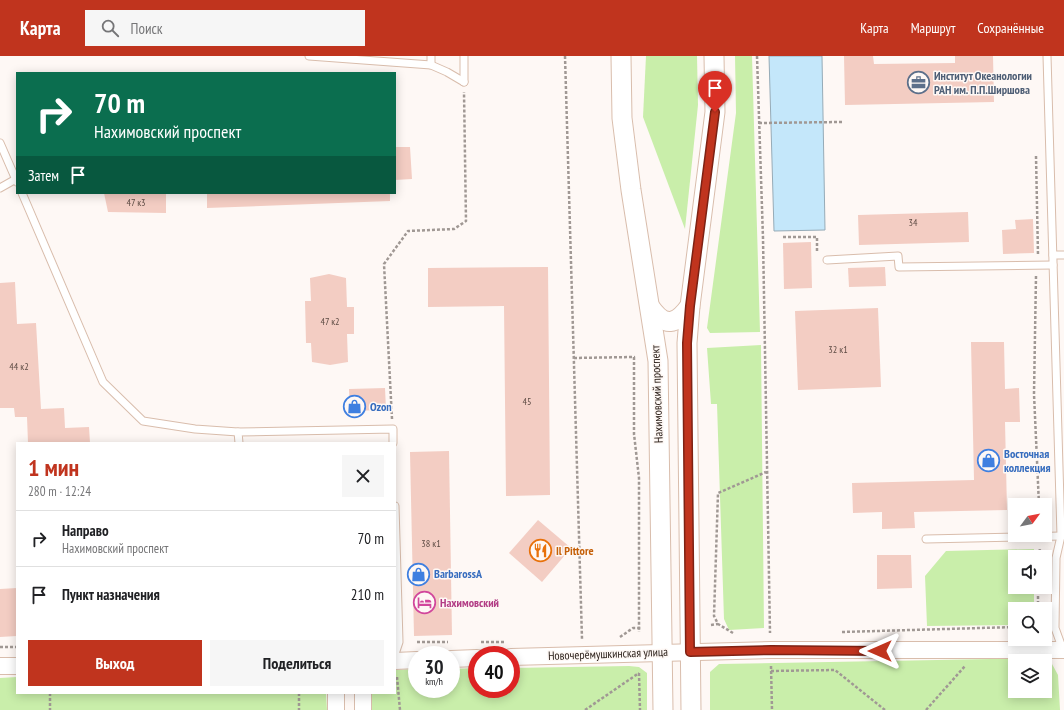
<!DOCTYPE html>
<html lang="ru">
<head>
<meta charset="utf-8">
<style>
  :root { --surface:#fff; --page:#f6f6f6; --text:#202124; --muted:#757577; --line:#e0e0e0; --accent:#c0341e }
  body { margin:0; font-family:"PT Sans Narrow",sans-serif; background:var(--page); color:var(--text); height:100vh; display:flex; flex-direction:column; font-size:15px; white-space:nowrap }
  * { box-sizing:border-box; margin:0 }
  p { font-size:13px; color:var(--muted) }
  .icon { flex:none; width:22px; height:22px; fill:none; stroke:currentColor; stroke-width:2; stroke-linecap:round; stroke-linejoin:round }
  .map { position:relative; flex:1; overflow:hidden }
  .panel { position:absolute; left:16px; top:386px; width:380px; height:252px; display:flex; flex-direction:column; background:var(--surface); border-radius:0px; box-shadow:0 2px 10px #0003 }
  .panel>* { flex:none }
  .guide { position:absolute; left:16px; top:16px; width:380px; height:122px; border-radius:0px; box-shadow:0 2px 10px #0003; background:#0b6e4f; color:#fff; overflow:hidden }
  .needle { width:26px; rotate:58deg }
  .buttons { position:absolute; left:1008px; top:442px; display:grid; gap:8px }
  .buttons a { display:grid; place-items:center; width:44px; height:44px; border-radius:0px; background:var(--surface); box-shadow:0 2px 10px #0003; font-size:20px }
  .speed { position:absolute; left:408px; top:590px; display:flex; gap:8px; font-size:20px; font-weight:700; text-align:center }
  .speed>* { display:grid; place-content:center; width:52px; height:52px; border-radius:50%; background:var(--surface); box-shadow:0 2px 10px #0003; line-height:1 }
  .speed small { font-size:10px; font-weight:400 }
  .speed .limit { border:6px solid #d22; background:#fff; color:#111 }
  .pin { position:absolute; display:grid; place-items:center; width:34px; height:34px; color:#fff; margin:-41px -17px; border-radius:50% 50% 50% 0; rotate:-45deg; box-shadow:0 0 4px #0007 }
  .pin .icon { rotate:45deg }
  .me { position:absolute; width:44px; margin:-22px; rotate:270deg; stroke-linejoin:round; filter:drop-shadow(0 0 3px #0008) }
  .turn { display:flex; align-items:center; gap:14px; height:84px; padding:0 12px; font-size:18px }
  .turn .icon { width:52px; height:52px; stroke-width:2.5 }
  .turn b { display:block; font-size:28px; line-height:34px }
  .then { display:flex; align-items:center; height:38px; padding:0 12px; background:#0003; gap:8px; font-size:15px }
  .round { display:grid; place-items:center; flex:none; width:42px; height:42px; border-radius:0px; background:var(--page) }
  .overview { display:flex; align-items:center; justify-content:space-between; height:68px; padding:0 12px }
  h1 { font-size:24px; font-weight:700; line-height:30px; color:var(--accent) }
  .cta { display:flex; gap:8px; margin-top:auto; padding:8px 12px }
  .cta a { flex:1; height:46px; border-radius:0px; background:var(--accent); color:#fff; font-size:16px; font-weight:700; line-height:46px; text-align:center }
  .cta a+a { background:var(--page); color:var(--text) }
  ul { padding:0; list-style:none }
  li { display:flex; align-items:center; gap:12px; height:56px; padding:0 12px; border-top:1px solid var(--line) }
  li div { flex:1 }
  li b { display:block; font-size:15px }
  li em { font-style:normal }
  header { display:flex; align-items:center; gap:24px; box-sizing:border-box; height:56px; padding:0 20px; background:var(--accent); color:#fff }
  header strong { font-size:19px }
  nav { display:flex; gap:22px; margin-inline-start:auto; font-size:14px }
  .search { width:280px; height:36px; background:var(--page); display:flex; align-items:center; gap:10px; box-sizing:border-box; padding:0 14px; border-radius:0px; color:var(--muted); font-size:15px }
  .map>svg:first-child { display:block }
  .green { fill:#c9eeaa; fill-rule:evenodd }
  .water { fill:#c4e7fa; stroke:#96abb7 }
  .building { fill:#f3cdc3 }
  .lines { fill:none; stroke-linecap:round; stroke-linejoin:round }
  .service-casing { stroke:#d9bdac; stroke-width:9 }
  .tertiary-casing { stroke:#d9bdac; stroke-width:18 }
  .secondary-casing { stroke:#d9bdac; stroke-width:21 }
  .path { stroke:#a09894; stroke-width:2.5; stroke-dasharray:3 2; stroke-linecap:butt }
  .service { stroke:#fff; stroke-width:7 }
  .tertiary { stroke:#fff; stroke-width:16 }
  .secondary { stroke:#fff; stroke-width:19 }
  .route-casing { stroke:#7d2214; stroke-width:10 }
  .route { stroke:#c0341e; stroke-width:7 }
  .labels { text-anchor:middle; stroke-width:3; stroke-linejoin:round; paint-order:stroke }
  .number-label { font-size:10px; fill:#5d4b44 }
  .service-label { font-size:12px; font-weight:bold; fill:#4e5e75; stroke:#fef8f5; text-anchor:start }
  .street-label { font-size:12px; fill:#2b201a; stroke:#fef8f5 }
  .shop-label { font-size:12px; font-weight:bold; fill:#366cbe; stroke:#fef8f5; text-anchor:start }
  .food-label { font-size:12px; font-weight:bold; fill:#c56008; stroke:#fef8f5; text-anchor:start }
  .hotel-label { font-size:12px; font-weight:bold; fill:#b23c85; stroke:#fef8f5; text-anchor:start }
</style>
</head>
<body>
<header>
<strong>Карта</strong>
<div class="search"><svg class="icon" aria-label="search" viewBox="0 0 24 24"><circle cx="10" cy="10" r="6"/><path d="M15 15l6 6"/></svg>Поиск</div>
<nav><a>Карта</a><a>Маршрут</a><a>Сохранённые</a></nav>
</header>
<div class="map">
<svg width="1064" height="654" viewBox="0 0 1064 654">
  <rect width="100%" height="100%" fill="#fef8f5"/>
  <g class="green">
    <path d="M646 0H697L698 49 685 173 643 61Z"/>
    <path d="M735 0H752L760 276 710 277 707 272 736 57Z"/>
    <path d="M761 289 764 572 729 574 724 563 717 348H711L707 292Z"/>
    <path d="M1034 493V501H1015V531H1034V553H1015V569L927 570 925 520 946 495Z"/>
    <path d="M1039 602 1052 608 1058 619 1060 654H710V616L719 608ZM1015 605H1045V635H1015Z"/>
    <path d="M629 610 639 611 647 617V654H370L371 637H395V614L417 613V633H451V613L477 612V633H511V612Z"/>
    <path d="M17 621V637H326L327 654H0V622Z"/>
  </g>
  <path class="water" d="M769 0H822L825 174 774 175Z"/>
  <g class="building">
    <path d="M844 0H873L874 8 955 7V0H993L994 46 845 49Z"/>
    <path d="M395 91H410L412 123 395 124Z"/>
    <path d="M104 137H166V157L108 156Z"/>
    <path d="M207 137H390V145L207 152Z"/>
    <path d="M968 156 969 186 859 189 858 159Z"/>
    <path d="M1033 163 1034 197 1003 198 1002 174 1016 173 1015 164Z"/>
    <path d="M811 186 812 232 784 233 783 187Z"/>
    <path d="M548 211 550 439 506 440 504 250 428 251V212Z"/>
    <path d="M885 211 886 230 849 231 848 212Z"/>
    <path d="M329 218 346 222 347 251H354V278H347L348 306 330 309 312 306 311 287H306L305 245H311L310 222Z"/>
    <path d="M15 226 17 268 36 267 41 353 64 352 65 372 89 371 90 387H28L27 361H15L14 352H0V227Z"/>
    <path d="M878 252 881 331 798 334 795 255Z"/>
    <path d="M971 286H1004L1005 333 1019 332 1020 366H1005L1007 454 914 456 915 472 882 473V456L853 457 852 427 974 424Z"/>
    <path d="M385 332 386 354 350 355 349 333Z"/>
    <path d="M449 395 452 579 414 580 410 396Z"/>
    <path d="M538 464 571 492 542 526 509 497Z"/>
    <path d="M877 499H911L912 532 877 533Z"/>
    <path d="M17 532V580L0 581V533Z"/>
  </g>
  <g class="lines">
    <defs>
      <g id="service">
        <path d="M309 0 431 9 447 16 464 26"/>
        <path d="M431 0V9"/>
        <path d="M1047 0 1061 480 1056 502 1055 572 1063 594"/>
        <path d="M464 26V0"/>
        <path d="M0 87 17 126"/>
        <path d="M0 132 16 123"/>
        <path d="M22 137 103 326 143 365 195 373 238 376"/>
        <path d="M1053 199H1064"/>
        <path d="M827 204 898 200 899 211 1053 209"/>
        <path d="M239 387 238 376 393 373V387"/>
        <path d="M395 450 399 586 395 598"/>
        <path d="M926 483 1061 480"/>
      </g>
      <g id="tertiary">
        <path d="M511 601 771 594H1064"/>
        <path d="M451 603 477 602"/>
        <path d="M395 605 417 604"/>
        <path d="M0 610H17"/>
        <path d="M336 637V654"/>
        <path d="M363 637V654"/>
      </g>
      <g id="secondary">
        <path d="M621 0 622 62 631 134 658 305 663 654"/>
        <path d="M650 251C665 272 676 269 690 250"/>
        <path d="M691 654 687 287 690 250 715 56 714 0"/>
      </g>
    </defs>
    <use href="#service" class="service-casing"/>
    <use href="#tertiary" class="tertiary-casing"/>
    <use href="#secondary" class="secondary-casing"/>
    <g class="path">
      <path d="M565 0 582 583"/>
      <path d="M757 0 763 182 770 577"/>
      <path d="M759 67 842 66"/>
      <path d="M1036 100 1038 199"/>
      <path d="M783 181H817V197"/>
      <path d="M1036 220 1034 338 1039 449"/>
      <path d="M574 302 634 301V378L639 422V576"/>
      <path d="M392 363 384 208 408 175 454 173 466 165 464 36"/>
      <path d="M1039 501 1040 492"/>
      <path d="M1038 553V531"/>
      <path d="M711 569 718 568"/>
      <path d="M842 576 1015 571"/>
      <path d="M733 577 718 568 714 560 718 437 766 416"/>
      <path d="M620 581 633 572H642"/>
      <path d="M417 586H448"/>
      <path d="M481 586H504"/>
      <path d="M0 591H17"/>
      <path d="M771 610 772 654"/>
      <path d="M771 615 835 614 885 654"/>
      <path d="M639 617 640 654"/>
      <path d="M397 621 400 654"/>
      <path d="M50 637V654"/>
      <path d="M299 637V654"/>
      <path d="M585 654 639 617"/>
      <path d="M926 654 965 610"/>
    </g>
    <use href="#service" class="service"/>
    <use href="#tertiary" class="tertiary"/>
    <use href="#secondary" class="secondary"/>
  </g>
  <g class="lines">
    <defs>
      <path id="route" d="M715 56 690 250 687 287 690 596 771 594 880 595"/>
    </defs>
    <use href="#route" class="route-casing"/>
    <use href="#route" class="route"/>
  </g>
  <defs>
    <symbol id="office-ring" viewBox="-11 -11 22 22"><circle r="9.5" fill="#fef8f5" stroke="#5c6f8a" stroke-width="1.5"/><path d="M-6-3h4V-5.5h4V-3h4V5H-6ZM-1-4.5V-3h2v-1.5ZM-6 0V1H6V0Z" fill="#5c6f8a"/></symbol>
    <symbol id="shop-ring" viewBox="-11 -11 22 22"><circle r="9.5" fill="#fef8f5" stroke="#3f7fe0" stroke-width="1.5"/><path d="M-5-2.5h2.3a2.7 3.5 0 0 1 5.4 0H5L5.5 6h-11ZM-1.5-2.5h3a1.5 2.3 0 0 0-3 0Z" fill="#3f7fe0"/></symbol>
    <symbol id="restaurant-ring" viewBox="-11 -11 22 22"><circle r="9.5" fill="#fef8f5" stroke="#e8710a" stroke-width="1.5"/><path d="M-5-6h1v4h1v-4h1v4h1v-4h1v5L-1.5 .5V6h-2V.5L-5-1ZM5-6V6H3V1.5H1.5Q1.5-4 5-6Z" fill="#e8710a"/></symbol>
    <symbol id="hotel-ring" viewBox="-11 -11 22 22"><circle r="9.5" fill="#fef8f5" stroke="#d1479c" stroke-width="1.5"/><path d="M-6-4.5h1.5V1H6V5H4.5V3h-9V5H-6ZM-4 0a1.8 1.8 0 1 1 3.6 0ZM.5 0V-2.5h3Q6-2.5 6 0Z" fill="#d1479c"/></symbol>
  </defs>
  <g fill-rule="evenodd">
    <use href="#office-ring" x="906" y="14" width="25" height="25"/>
    <use href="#shop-ring" x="342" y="338" width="25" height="25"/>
    <use href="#shop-ring" x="976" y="392" width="25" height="25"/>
    <use href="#restaurant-ring" x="528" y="482" width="25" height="25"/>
    <use href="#shop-ring" x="406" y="506" width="25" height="25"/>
    <use href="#hotel-ring" x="412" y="534" width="25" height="25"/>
  </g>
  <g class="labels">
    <g class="number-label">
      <text x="136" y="150">47 к3</text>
      <text x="913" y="170">34</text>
      <text x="330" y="269">47 к2</text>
      <text x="838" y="297">32 к1</text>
      <text x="19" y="314">44 к2</text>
      <text x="527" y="349">45</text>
      <text x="431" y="491">38 к1</text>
    </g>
    <g class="service-label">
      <text x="934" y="24">Институт Океанологии<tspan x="934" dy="14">РАН им. П.П.Ширшова</tspan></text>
    </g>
    <g class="street-label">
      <text transform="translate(657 338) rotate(-92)" y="4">Нахимовский проспект</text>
      <text transform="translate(608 598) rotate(-2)" y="4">Новочерёмушкинская улица</text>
    </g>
    <g class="shop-label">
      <text x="370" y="355">Ozon</text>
      <text x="1004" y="402">Восточная<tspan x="1004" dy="14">коллекция</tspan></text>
      <text x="434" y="522">BarbarossA</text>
    </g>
    <g class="food-label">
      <text x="556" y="499">Il Pittore</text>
    </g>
    <g class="hotel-label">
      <text x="440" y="551">Нахимовский</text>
    </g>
  </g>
</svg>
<div class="buttons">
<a><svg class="needle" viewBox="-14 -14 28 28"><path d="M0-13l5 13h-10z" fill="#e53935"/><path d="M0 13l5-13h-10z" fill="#757577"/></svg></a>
<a><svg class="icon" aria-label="sound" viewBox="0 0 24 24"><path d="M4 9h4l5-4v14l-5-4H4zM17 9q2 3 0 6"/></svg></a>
<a><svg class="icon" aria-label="search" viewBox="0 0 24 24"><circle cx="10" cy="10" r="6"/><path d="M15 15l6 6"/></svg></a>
<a><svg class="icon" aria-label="layers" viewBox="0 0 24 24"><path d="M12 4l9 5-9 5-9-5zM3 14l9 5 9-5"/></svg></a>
</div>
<div class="speed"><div>30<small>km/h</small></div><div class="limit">40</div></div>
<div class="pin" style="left:715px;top:56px;background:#d93025"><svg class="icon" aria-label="arrive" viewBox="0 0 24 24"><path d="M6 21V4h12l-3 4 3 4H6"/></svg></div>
<svg class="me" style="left:880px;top:595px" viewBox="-20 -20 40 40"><path d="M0-17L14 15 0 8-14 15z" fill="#c0341e" stroke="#fff" stroke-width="4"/></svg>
<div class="guide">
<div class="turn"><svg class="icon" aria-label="right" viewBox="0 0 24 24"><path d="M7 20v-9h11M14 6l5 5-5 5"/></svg><div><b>70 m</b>Нахимовский проспект</div></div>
<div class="then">Затем<svg class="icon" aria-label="arrive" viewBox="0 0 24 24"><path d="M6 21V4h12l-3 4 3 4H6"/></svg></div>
</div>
<section class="panel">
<div class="overview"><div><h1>1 мин</h1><p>280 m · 12:24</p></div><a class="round"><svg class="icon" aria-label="close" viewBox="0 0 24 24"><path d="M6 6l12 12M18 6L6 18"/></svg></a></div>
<ul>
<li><svg class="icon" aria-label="right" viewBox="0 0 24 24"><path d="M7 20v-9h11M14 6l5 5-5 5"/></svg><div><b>Направо</b><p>Нахимовский проспект</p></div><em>70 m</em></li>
<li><svg class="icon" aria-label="arrive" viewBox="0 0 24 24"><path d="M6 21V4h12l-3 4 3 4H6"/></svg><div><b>Пункт назначения</b></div><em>210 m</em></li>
</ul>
<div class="cta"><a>Выход</a><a>Поделиться</a></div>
</section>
</div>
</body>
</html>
